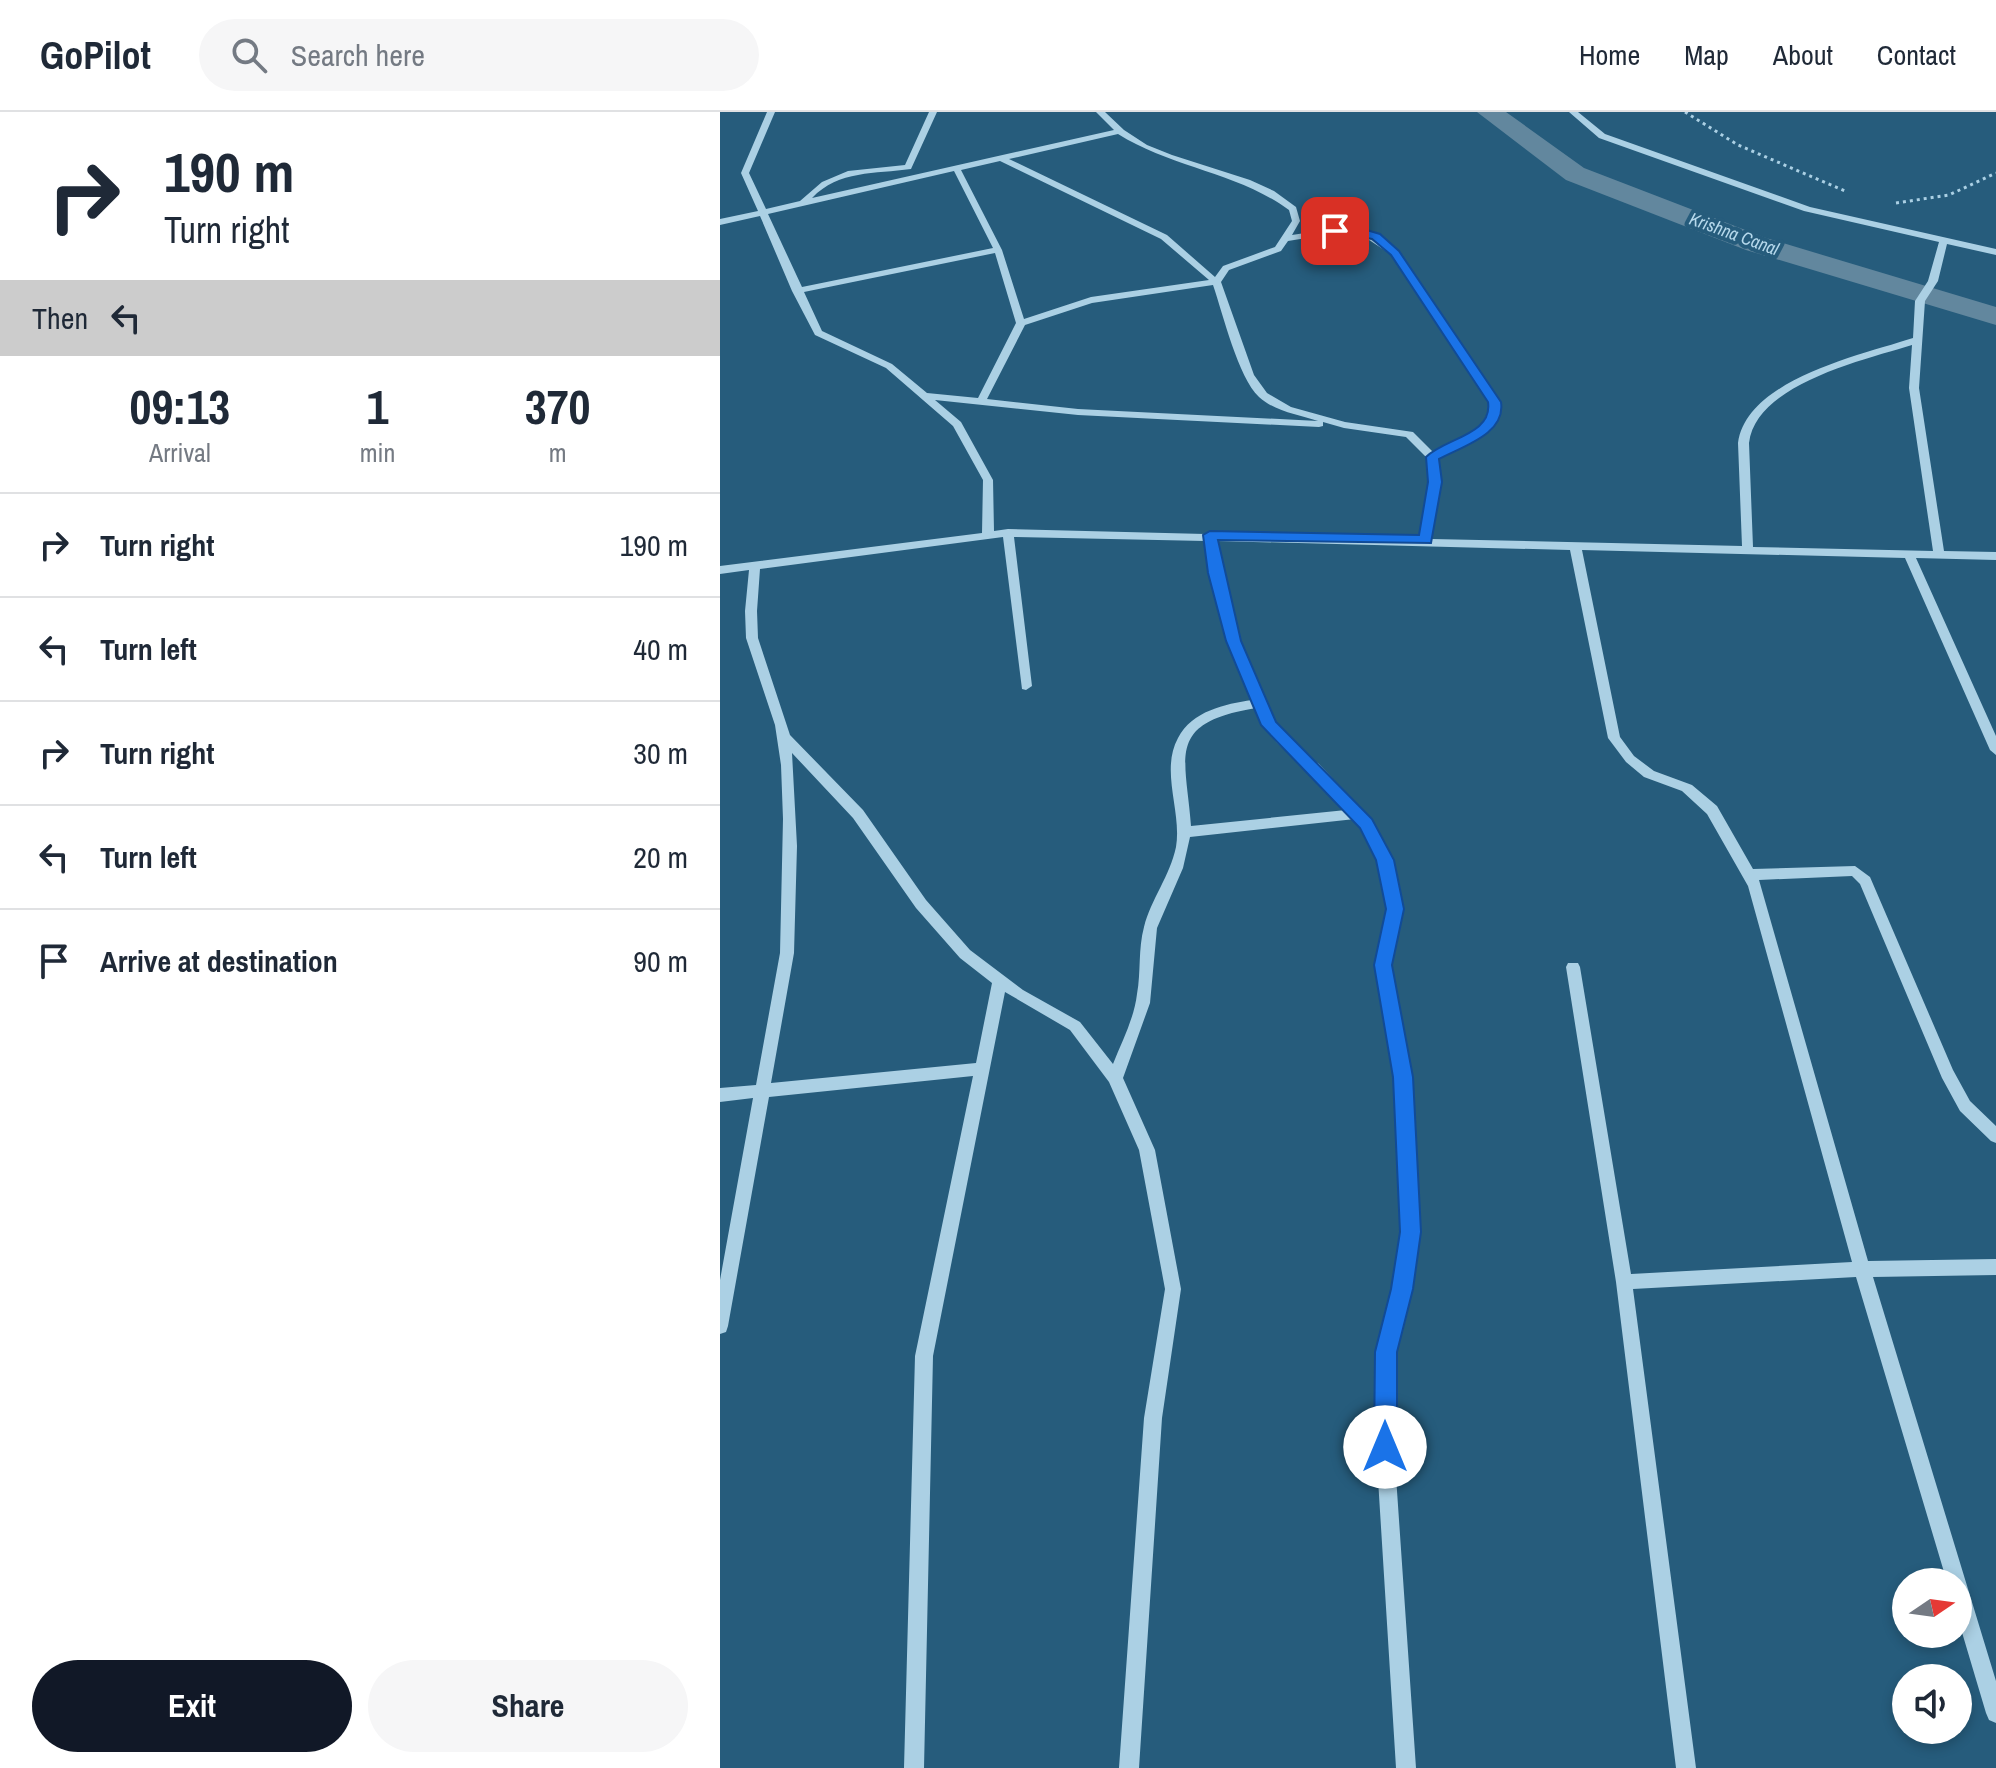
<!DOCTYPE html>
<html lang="en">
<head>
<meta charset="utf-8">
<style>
  :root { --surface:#fff; --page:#f6f6f7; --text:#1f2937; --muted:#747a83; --line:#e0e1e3; --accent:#111827 }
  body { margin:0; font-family:"Archivo Narrow",sans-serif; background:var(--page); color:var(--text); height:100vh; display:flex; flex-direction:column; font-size:30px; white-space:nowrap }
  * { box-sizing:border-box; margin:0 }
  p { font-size:26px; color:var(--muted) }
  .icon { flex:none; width:44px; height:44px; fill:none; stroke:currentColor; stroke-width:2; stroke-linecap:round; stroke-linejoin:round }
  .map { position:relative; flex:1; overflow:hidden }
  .side { display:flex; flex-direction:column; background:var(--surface); width:720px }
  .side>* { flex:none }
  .top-card { background:#fff; color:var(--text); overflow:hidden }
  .needle { width:52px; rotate:77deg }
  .fabs { position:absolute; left:1172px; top:1456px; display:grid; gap:16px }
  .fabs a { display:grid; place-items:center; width:80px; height:80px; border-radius:50%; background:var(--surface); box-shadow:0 4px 12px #0003; font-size:40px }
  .pin { position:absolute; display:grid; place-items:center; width:68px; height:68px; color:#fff; margin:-34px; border-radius:16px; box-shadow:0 4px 12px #0006 }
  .me { position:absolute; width:88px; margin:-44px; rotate:0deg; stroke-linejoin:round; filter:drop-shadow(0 0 6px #0008) }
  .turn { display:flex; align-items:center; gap:28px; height:168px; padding:0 32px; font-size:36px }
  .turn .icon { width:104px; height:104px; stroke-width:2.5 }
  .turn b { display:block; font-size:56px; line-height:68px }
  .then { display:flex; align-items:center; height:76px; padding:0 32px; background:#0003; gap:16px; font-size:30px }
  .eta { display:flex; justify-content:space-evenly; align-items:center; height:136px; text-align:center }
  .eta b { font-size:48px; font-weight:700; line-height:56px }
  .cta { display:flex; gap:16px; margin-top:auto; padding:16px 32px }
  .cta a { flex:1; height:92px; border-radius:48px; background:var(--accent); color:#fff; font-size:32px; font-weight:700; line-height:92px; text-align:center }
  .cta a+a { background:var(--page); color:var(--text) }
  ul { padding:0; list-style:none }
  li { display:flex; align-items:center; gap:24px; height:104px; padding:0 32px; border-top:2px solid var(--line) }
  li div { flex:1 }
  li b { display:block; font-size:30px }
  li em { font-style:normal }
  header { display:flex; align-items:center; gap:48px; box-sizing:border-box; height:112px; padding:0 40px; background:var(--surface); border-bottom:2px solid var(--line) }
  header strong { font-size:38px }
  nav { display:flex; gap:44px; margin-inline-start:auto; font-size:28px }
  .search { width:560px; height:72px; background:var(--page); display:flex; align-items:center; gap:20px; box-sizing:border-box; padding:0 28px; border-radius:44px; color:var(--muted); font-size:30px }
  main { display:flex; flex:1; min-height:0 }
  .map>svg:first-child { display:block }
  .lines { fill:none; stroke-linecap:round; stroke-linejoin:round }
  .canal { fill:#62879e; fill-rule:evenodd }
  .path { stroke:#abd0e4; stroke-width:3; stroke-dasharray:3 4; stroke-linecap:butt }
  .minor { fill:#abd0e4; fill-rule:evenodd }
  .route { fill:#1a73e8; stroke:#114b97; stroke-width:2 }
  .labels { text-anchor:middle; stroke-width:8; stroke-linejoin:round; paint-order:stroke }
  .far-water-label { font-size:18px; font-style:italic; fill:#b6d9ec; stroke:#265c7c }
</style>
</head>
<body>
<header>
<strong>GoPilot</strong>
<div class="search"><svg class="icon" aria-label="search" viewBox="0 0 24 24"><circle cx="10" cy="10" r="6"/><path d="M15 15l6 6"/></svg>Search here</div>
<nav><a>Home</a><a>Map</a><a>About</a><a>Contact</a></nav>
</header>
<main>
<section class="side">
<div class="top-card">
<div class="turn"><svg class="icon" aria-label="right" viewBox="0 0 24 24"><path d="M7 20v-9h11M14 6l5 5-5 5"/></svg><div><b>190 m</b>Turn right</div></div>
<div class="then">Then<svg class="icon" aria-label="left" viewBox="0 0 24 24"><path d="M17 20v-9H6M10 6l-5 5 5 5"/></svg></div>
</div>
<div class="eta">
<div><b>09:13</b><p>Arrival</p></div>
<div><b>1</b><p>min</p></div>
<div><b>370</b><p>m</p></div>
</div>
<ul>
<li><svg class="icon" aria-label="right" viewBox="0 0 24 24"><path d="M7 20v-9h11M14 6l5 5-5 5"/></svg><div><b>Turn right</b></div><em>190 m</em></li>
<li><svg class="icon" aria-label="left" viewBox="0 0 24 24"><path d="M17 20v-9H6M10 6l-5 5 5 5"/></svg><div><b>Turn left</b></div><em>40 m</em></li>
<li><svg class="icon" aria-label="right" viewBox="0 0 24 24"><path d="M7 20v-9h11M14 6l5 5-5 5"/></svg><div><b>Turn right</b></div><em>30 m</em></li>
<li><svg class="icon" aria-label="left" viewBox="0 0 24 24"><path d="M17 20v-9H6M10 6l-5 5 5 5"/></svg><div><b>Turn left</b></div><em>20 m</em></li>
<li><svg class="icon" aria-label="arrive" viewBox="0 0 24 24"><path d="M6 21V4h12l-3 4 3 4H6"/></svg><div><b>Arrive at destination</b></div><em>90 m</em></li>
</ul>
<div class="cta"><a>Exit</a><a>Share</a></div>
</section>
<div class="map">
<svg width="1276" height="1656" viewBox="0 0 1276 1656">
  <rect width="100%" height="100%" fill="#265c7c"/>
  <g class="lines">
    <path class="canal" d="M757 0H786L864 56 1046 126 1276 195V213L1026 138 846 68Z"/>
    <g class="path">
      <path d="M965 0 1018 33 1125 79"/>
      <path d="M1176 91 1229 83 1276 61"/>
    </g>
    <path class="minor" d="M47 0H55L29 61 46 97 80 89 102 70 128 59 185 53 209 0H217L191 57C155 62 119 58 92 86L394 18 376 0H385L404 18 427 33 452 43 530 68 554 79 576 95 580 109 572 123C615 116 641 111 678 139L779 290C778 324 744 334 717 346L720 370 712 427 1022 434 1018 331C1027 267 1141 243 1193 226L1195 189 1208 169 1219 130 1084 99 879 26 849 0H858L885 22 1090 95 1276 137V143L1227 132 1218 169 1205 189 1199 276 1224 439 1276 440V448L1196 446 1276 624V643L1270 638 1185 446 862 438 900 625 914 644 934 659 972 673 997 694 1033 757 1135 754 1150 765 1233 958 1250 989 1276 1014V1031L1271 1029 1240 999 1222 966 1140 772 1132 764 1039 768 1148 1149 1276 1147V1163L1153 1165 1276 1569V1611L1269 1608 1266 1601 1238 1507V1470H1227L1136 1165 913 1177 976 1656H956L896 1170 846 855 848 851H858L860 855 911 1162 1132 1150 1028 774 987 702 962 679 924 665 906 650 888 626 850 438 496 429 501 461 519 529 554 611 572 633 599 652 651 707 672 748 682 797 670 853 690 965 698 1120 690 1177 674 1240V1335L696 1656H676L656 1335 658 1240 674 1177 682 1120 676 965 656 853 668 797 658 748 641 714 635 707 470 725 463 756 437 816 430 891 403 966 435 1038 461 1177 442 1306 419 1656H399L424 1306 445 1177 419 1038 389 970 350 918 285 880 213 1244 204 1656H184L195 1244 253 964 49 985 8 1214 6 1220 0 1222V1168L33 986 0 990V976L36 973 60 841 63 707 61 653 55 613 26 526 25 499 29 458 0 462V454L262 421 263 368 233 314 166 256 95 223 72 179 40 104 0 113V107L38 99 21 61ZM398 22C452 56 517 60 569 98L572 109 555 135 503 154 495 165 447 123 289 47ZM280 49 441 127 489 168 371 185 304 207 282 138 241 58ZM234 59 273 136 82 175 48 102ZM611 122 636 123 646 126 672 143 769 290C768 321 738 329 713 340L693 320 625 310 571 295 547 281 534 263 501 170 509 158 561 139 568 129ZM275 141 296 211 258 286 207 281 172 252 102 219 84 180ZM493 173C503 202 518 265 539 285 554 299 579 303 598 309L358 297 267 287 305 213 372 191ZM1192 233 1189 276 1213 439 1033 435 1029 331C1036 272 1144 248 1192 233ZM215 288 358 303 599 315 603 314V310L624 316 686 325 707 346 710 370 701 427 495 422 490 419 485 422 288 417 274 419 273 368 241 310ZM283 425 302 577 306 578 312 574 294 425 485 429 489 461 507 529 532 588C505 592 472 599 458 626 440 659 462 699 456 735 450 764 431 787 424 815 418 837 421 860 417 882 414 907 402 929 393 952L360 910 303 878 250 838 206 788 143 698 70 623 38 526 37 499 40 457ZM536 596C549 628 562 636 588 657 602 669 614 685 626 698L471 714C466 644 445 611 536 596ZM72 641 133 706 196 796 240 846 272 871 256 951 51 971 74 841 77 734Z"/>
  </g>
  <path class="route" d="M640 116 660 122 679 139 781 290C786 322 743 334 719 347L722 370 711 431 498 428 521 529 556 610 652 707 674 748 684 797 672 853 693 965 701 1120 693 1177 677 1240V1335L673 1343 665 1346 657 1343 654 1335 655 1240 671 1177 680 1120 673 965 654 853 666 797 656 748 640 716 541 613 506 529 488 461 483 423 490 419 699 423 708 370 706 345C725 326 773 323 768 290L671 143 652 127 610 119 615 116Z"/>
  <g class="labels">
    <g class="far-water-label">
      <text transform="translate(1014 122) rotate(20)" y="6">Krishna Canal</text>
    </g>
  </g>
</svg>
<div class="fabs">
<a><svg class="needle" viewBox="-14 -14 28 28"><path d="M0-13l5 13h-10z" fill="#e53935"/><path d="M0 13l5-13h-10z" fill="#747a83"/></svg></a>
<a><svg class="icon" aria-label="sound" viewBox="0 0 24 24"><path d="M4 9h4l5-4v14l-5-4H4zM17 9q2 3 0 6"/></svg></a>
</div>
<div class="pin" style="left:615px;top:119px;background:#d93025"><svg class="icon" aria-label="arrive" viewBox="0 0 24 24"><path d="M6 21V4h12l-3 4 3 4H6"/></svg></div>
<svg class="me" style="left:665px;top:1335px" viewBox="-20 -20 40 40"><circle r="19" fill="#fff"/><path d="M0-13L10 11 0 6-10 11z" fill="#1a73e8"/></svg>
</div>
</main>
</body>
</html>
